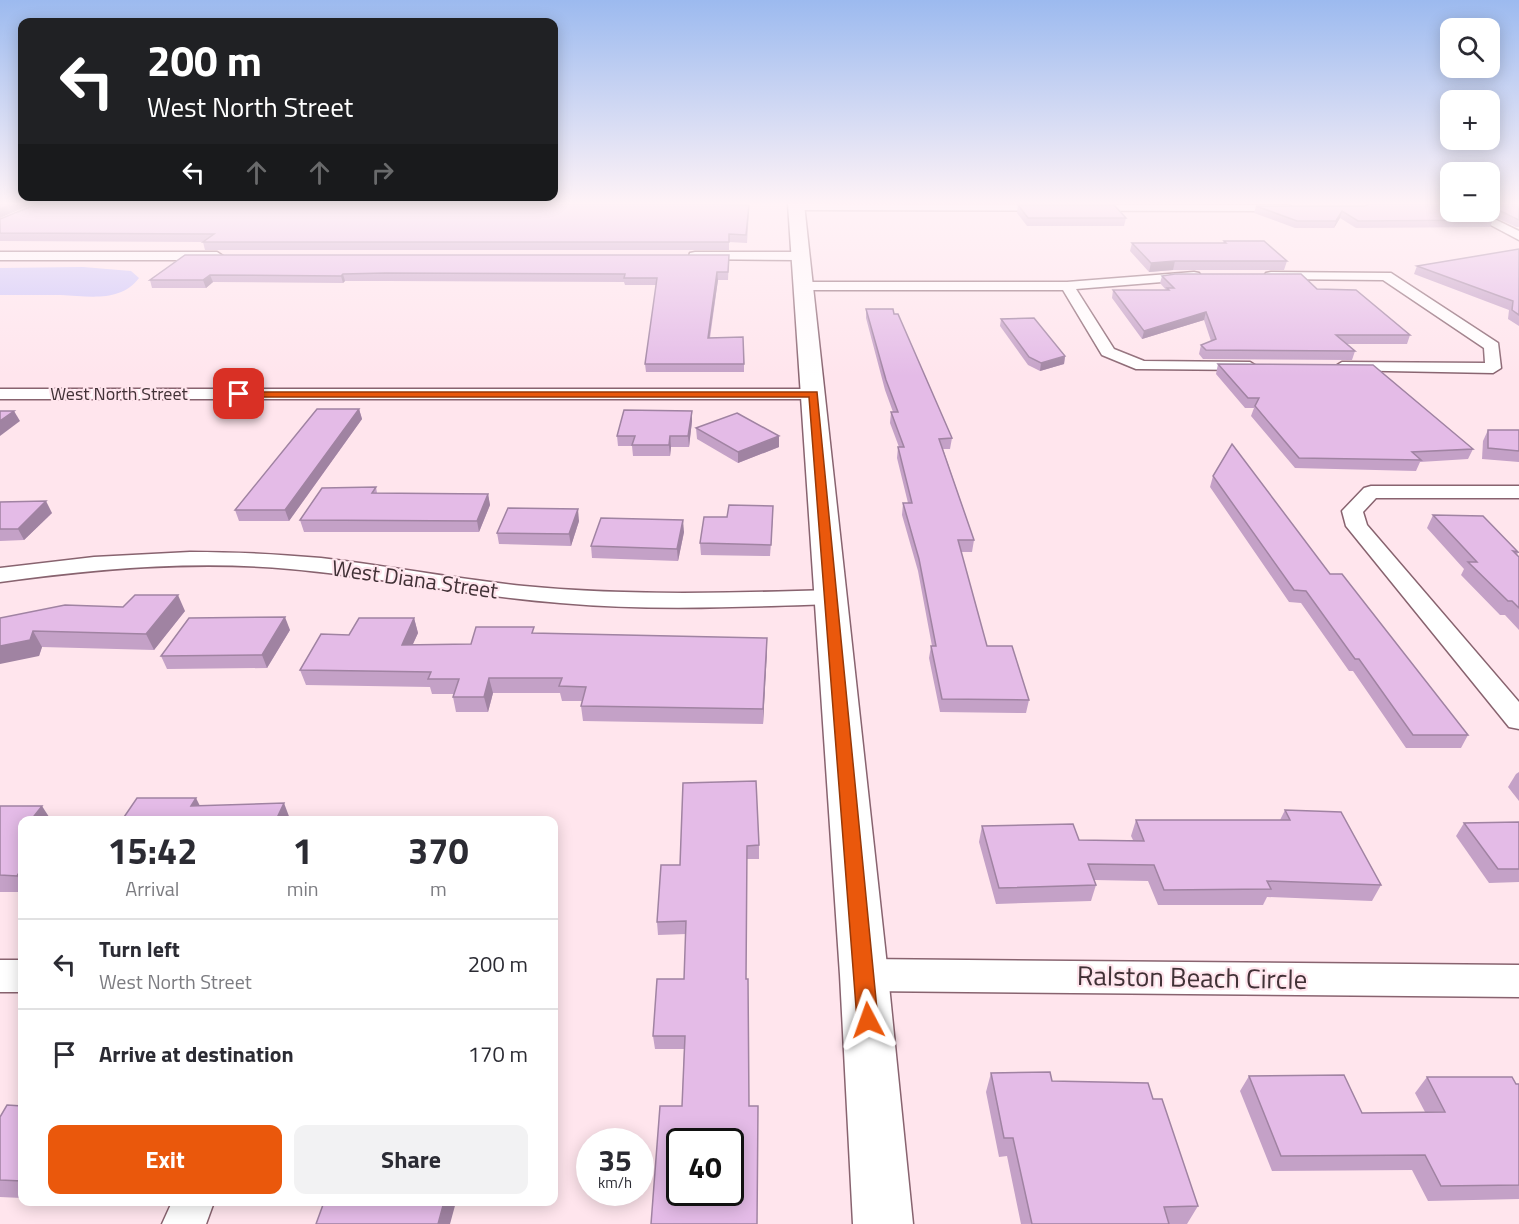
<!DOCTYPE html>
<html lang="en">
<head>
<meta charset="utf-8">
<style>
  :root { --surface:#fff; --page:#f2f2f3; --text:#2b2b33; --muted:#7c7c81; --line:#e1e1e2; --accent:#ea580c }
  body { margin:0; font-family:"Titillium Web",sans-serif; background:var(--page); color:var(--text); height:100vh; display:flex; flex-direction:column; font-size:22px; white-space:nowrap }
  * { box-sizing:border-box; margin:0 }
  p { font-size:20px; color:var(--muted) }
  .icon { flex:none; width:33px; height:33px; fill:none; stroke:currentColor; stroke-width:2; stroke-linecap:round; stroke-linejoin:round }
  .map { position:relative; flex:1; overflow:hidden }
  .details { position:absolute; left:18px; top:816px; width:540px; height:390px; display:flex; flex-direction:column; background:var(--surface); border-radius:12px; box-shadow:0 3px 15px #0003 }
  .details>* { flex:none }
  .banner { position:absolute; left:18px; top:18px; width:540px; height:183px; border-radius:12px; box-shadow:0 3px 15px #0003; background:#202124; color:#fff; overflow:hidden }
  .buttons { position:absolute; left:1440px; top:18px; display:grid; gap:12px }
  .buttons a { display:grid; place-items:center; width:60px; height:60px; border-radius:12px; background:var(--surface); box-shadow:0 3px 15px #0003; font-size:30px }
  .speed { position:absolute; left:576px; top:1128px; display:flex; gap:12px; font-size:30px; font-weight:700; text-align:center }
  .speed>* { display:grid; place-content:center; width:78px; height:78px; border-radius:50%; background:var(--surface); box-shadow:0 3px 15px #0003; line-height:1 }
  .speed small { font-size:15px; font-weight:400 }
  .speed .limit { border:3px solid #111; border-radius:9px; background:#fff; color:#111 }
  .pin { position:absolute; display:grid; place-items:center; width:51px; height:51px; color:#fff; margin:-26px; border-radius:12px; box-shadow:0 3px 9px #0006 }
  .me { position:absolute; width:66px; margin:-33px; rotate:356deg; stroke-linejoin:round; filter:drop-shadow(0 0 4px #0008) }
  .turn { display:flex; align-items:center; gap:21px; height:126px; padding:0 30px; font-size:27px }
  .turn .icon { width:78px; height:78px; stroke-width:2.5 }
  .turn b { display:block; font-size:42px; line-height:51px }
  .lanes { display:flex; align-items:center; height:57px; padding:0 30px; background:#0003; justify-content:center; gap:30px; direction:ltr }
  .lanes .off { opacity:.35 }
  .eta { display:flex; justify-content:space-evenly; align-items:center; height:102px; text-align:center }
  .eta b { font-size:36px; font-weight:700; line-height:42px }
  .action { display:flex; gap:12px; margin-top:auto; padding:12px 30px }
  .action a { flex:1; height:69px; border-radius:12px; background:var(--accent); color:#fff; font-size:24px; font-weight:700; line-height:69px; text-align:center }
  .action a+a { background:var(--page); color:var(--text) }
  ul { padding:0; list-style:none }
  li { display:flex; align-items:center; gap:18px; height:90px; padding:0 30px; border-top:2px solid var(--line) }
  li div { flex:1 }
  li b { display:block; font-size:22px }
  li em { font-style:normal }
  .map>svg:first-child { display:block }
  .water { fill:#cbc4fa }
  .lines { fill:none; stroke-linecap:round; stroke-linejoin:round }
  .street-casing { stroke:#88636f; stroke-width:3 }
  .secondary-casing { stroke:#88636f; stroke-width:3 }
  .street { fill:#fff; fill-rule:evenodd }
  .secondary { fill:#fff; fill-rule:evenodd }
  .wall { fill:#c4a1c7 }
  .shaded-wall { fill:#a083a2 }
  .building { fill:#e4bbe7; stroke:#a083a2; stroke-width:1.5; fill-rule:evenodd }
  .route { fill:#ea580c; stroke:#983908; stroke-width:1.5 }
  .labels { text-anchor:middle; stroke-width:4.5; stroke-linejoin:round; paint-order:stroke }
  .far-street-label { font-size:18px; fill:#413136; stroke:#ffe5ed }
  .street-label { font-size:22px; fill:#413136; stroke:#ffe5ed }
  .near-street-label { font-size:27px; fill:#413136; stroke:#ffe5ed }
</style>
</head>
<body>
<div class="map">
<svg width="1519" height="1224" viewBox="0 0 1519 1224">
  <rect width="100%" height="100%" fill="#ffe5ed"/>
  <path class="water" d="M83 267 131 271 139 278C120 303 88 296 61 295 41 295 20 295 0 295V268Z"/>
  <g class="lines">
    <defs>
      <g id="street">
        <path d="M793 204 1288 205 1294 208 1288 211 796 210 790 207Z"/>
        <path d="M1466 212H1480L1519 231V240Z"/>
        <path d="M0 252H217L223 256 217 260H0Z"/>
        <path d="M695 252H799L805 256 799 260 690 259 689 256 690 253Z"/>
        <path d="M1194 272 1199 273 1201 276 1199 279 1076 289 1114 349 1144 361 1250 362 1258 367 1256 370 1136 369 1102 355 1063 290H802L795 286 802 282H1067Z"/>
        <path d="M1271 272 1391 273 1498 343 1501 368 1493 373 1336 370 1334 367 1342 362 1485 363 1484 348 1383 280 1266 279 1264 276 1266 273Z"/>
        <path d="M0 389H814L820 390 823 394 820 398 814 399H0Z"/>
        <path d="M1371 486H1519V498H1376L1363 512 1367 525 1519 702V729L1509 727 1346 526 1342 511 1364 488Z"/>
        <path d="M190 552C234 552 277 554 321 558 389 566 456 579 524 586 626 596 729 593 832 590L840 592 844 597 840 602 832 604C741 607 650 611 560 603 469 596 380 577 290 569 193 560 96 569 0 582V568L94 557Z"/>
        <path d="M864 959 1519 965V997L864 991 852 986 846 975 852 964Z"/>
        <rect x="0" y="960" width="22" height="32"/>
        <path d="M172 1202H214L206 1224H162Z"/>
      </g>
      <path id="secondary" d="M788 204H804L888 975 913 1224H853L840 975Z"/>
    </defs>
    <use href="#street" class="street-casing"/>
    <use href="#secondary" class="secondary-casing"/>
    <use href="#street" class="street"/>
    <use href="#secondary" class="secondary"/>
  </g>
  <g class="wall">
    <path d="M1366 204H1450L1493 220 1490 227 1356 228 1340 218 1334 228H1295L1254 213 1256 206H1365L1367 205Z"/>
    <path d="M1490 204H1519V227H1516L1484 212H1490Z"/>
    <path d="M712 205 749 212 747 243 729 242V250H205L203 242 0 241V219Z"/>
    <path d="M1018 205 1126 218 1124 226H1027L1017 213Z"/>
    <path d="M1224 241 1287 261 1284 270H1173L1149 272 1130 251 1132 243H1223Z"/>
    <path d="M1519 249V326L1508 319 1509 310 1414 274 1417 266Z"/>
    <path d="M185 255H729L728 280H718L710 338 744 364V372H646L645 364 656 285H625L624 282 387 281H345L343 283 213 282 206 288H152L150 280Z"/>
    <path d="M1162 276 1317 289 1410 335 1407 344H1347L1355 351 1352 360 1203 359 1199 354 1201 345 1211 341 1204 320 1142 339 1112 298 1113 290H1166L1160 283Z"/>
    <path d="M866 309 894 314 952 438 950 449H943L974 540 972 552H961L987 646 1029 700 1026 713 940 712 929 658 931 646H932L918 571 902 515 903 503H908L897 458 898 447H899L890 423 891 412H893L885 390 866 318Z"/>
    <path d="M1001 319 1065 356 1064 364 1040 371 1028 365 1000 326Z"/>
    <path d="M1218 364 1473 449 1468 459 1420 462 1416 471 1295 468 1251 416 1254 408H1245L1216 374Z"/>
    <path d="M359 409 362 419 289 521H239L235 510Z"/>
    <path d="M692 421 689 447H671L670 456H633L632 446H618L617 436Z"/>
    <path d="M696 428 779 447 738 463 697 439Z"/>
    <path d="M1488 430H1519V462L1482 459 1483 441Z"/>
    <path d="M1213 476 1330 574 1468 735 1461 748H1406L1353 671H1349L1301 603 1289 602 1210 487Z"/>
    <path d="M376 487 377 493 488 494 490 505 479 532H304L300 520Z"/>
    <path d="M0 502 52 513 24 540 0 541Z"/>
    <path d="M1433 515 1518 552 1517 555 1519 557V630L1505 615H1500L1461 575 1464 569 1427 528Z"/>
    <path d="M773 517 770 556 701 555 700 543Z"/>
    <path d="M579 521 571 546 499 544 497 533Z"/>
    <path d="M684 532 678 561 592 558 591 546Z"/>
    <path d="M185 611 154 650 42 647 39 656 0 618Z"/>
    <path d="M414 618 418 633 413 644H471L535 633 767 638 763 724 583 721 581 706 582 701H562L560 693H493L488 712H456L453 697 454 694H432L430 687 306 685 300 670 349 635Z"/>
    <path d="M290 630 267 668 167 669 161 656Z"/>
    <path d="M1519 772V801L1508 787 1516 774Z"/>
    <path d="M683 783 759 845V859H747L682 1106 684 1049H655L653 1036 684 979 686 934 658 935 657 922 680 865Z"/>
    <path d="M0 806 22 820V892H0Z"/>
    <path d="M1285 810 1381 885 1372 901 1267 897 1263 905H1158L1148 881 1094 880 1096 885 1091 901 996 904 979 842 982 826 1079 840H1133L1131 836 1136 820H1280Z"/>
    <path d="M1519 822V882L1489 883 1456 836 1464 823Z"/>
    <path d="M991 1073 1052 1081 1153 1099 1198 1206 1187 1224H1021L1007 1156 999 1157 986 1092Z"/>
    <path d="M1249 1076 1362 1113 1425 1112 1415 1093 1427 1077 1519 1084V1199L1428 1201 1412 1170 1272 1171 1240 1091Z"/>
    <path d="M22 1106V1198L0 1197V1117Z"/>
  </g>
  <g class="shaded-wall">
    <path d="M11 204H32L0 218V209Z"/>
    <path d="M1342 211 1340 218 1334 228 1336 221Z"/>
    <path d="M1175 261 1173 270 1149 272 1151 263Z"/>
    <path d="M717 272 718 280 708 346V338Z"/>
    <path d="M343 274 345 281 343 283 341 276Z"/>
    <path d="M210 275 213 282 206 288 203 280Z"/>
    <path d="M1206 312 1204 320 1142 339 1144 331Z"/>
    <path d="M1065 356 1064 364 1040 371 1041 363Z"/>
    <path d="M359 409 362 419 289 521 285 510Z"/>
    <path d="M14 411 20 421 0 436V421Z"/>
    <path d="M692 411V421L689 447 688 436Z"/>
    <path d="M670 436 671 447 670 456 669 445Z"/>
    <path d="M779 436V447L738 463V452Z"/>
    <path d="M488 494 490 505 479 532 477 521Z"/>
    <path d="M46 501 52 513 24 540 18 529Z"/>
    <path d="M578 509 579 521 571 546 569 534Z"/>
    <path d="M683 520 684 532 678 561 677 549Z"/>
    <path d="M178 595 185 611 154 650 146 634Z"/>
    <path d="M285 617 290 630 267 668 262 655Z"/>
    <path d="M414 618 418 633 406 659 402 645Z"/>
    <path d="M33 631 42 647 39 656 0 664V646Z"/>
    <path d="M767 638V652L763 724V709Z"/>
    <path d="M489 678 493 693 488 712 484 697Z"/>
    <path d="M196 798 204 814 191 806Z"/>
    <path d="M284 803 290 819V820H276Z"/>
    <path d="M42 806 51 820H31Z"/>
    <path d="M22 868V884L17 876Z"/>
    <path d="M444 1202H456L450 1224H438Z"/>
  </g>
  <g class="building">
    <path d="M0 204H11L0 209Z"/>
    <path d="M37 204H710L749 205 746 235 729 234V242H203L214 234 0 233V219Z"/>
    <path d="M1369 204H1450V212H1477L1493 220 1358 221 1342 211 1336 221H1297L1256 206H1365Z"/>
    <path d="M1490 204H1519V220L1490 206Z"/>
    <path d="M1018 205H1114L1126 218H1028Z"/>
    <path d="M1224 241H1264L1287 261H1175L1151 263 1132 243H1226Z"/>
    <path d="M1519 249V315L1512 310 1513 301 1417 266Z"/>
    <path d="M185 255H729L728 272H717L708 338 743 337 744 364H645L657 278H624L625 274 385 273 343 274 341 276 210 275 203 280H150Z"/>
    <path d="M1175 274H1301L1317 289 1356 290 1410 335H1336L1355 351 1206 350 1201 345 1216 339 1206 312 1144 331 1113 290H1169L1167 288H1174L1162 276Z"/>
    <path d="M866 309H893L894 314H898L952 438 939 439 974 540H958L987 646H1012L1029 700 942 699 931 646H936L919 559 903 503H912L898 447H904L891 412H898L886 380Z"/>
    <path d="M1034 318 1065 356 1041 363 1029 357 1001 319Z"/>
    <path d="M1218 364 1373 365 1473 449 1412 452 1421 460 1299 458 1255 406 1259 398H1248Z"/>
    <path d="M317 409H359L285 510H235Z"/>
    <path d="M624 410 692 411 688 436H670L669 445H632L635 436H617Z"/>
    <path d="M0 411H14L0 421Z"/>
    <path d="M737 413 779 436 738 452 696 428Z"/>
    <path d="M1488 430H1519V451L1488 448Z"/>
    <path d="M1232 444 1330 574H1342L1468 735H1413L1359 659H1355L1306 591 1294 590 1213 476Z"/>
    <path d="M376 487 372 493 488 494 477 521 300 520 322 488Z"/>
    <path d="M46 501 18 529H0V502Z"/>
    <path d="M729 505 773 506 771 545 700 543 704 517H727Z"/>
    <path d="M508 508 578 509 569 534 497 533Z"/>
    <path d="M1433 515 1483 516 1518 552 1513 551 1519 557V608L1512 601H1508L1468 562H1477Z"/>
    <path d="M601 518 683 520 677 549 591 546Z"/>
    <path d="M135 595H178L146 634 33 631 30 640 0 646V618L65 605 123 607Z"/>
    <path d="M285 617 262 655 161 656 189 618Z"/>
    <path d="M359 618H414L402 645 471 644 476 627H534L532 633 767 638 763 709 581 706 586 687 559 686 562 678H489L484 697H453L459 679H428L431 672 300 670 321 634 349 635Z"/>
    <path d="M756 781 759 845 747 846 746 979H748L749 1106H758L757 1224H651L660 1106H682L685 1036H653L657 979H684L686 921 657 922 661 865H680L683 783ZM680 1142H730V1192H680Z"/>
    <path d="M137 798H196L191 806 284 803 276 820H122Z"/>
    <path d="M0 806H42L31 820H22V868L17 876 0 875Z"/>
    <path d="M1285 810 1341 812 1381 885 1267 881 1271 889 1164 890 1154 865 1088 864 1096 885 999 888 982 826 1073 824 1079 840 1144 841 1136 820H1290Z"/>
    <path d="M1519 822V869H1498L1464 823Z"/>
    <path d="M1050 1072 1052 1081 1148 1083 1153 1099H1162L1198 1206 1164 1207 1169 1224H1032L1013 1138H1004L991 1073Z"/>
    <path d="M1344 1075 1362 1113 1445 1112 1427 1077H1512L1516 1084H1519V1185L1441 1186 1425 1155 1281 1156 1249 1076Z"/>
    <path d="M7 1105 22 1106V1181L0 1180V1117Z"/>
    <path d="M324 1202H444L438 1224H316Z"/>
  </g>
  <linearGradient id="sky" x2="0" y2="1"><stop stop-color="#9cbaef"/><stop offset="0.54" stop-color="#fff3f7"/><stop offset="1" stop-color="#fff3f7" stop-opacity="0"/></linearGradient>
  <rect width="1519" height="376" fill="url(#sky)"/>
  <path class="route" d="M236 392H817L878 1020 875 1027 868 1030 860 1027 857 1020 809 397H239L236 396Z"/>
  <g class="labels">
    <g class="far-street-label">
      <text x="119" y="400">West North Street</text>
    </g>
    <g class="street-label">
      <text transform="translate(415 579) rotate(8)" y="8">West Diana Street</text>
    </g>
    <g class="near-street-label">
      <text transform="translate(1192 978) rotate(1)" y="9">Ralston Beach Circle</text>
    </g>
  </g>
</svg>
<div class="buttons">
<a><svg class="icon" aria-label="search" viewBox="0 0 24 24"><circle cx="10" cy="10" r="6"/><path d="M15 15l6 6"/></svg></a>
<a>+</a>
<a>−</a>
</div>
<div class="speed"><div>35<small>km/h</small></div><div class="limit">40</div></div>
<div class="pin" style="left:239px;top:394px;background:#d93025"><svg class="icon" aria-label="arrive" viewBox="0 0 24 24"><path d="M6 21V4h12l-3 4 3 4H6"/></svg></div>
<svg class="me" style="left:868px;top:1020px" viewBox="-20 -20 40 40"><path d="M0-17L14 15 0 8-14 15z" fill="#ea580c" stroke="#fff" stroke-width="4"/></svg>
<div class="banner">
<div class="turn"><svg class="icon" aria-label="left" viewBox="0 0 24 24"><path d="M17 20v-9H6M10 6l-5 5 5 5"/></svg><div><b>200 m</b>West North Street</div></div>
<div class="lanes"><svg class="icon" aria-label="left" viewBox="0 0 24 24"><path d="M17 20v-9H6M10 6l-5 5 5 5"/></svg><svg class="icon off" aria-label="ahead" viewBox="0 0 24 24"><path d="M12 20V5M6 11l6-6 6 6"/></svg><svg class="icon off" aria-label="ahead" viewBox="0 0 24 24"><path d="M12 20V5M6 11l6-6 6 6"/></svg><svg class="icon off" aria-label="right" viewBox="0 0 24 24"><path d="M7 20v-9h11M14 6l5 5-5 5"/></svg></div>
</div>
<section class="details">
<div class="eta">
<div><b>15:42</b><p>Arrival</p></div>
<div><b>1</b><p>min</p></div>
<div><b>370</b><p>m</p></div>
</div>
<ul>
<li><svg class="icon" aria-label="left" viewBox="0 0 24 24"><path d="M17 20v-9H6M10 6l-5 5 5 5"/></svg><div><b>Turn left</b><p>West North Street</p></div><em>200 m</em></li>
<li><svg class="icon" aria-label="arrive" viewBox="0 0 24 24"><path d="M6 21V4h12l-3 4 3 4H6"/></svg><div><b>Arrive at destination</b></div><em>170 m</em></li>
</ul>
<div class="action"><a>Exit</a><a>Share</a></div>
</section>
</div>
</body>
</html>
